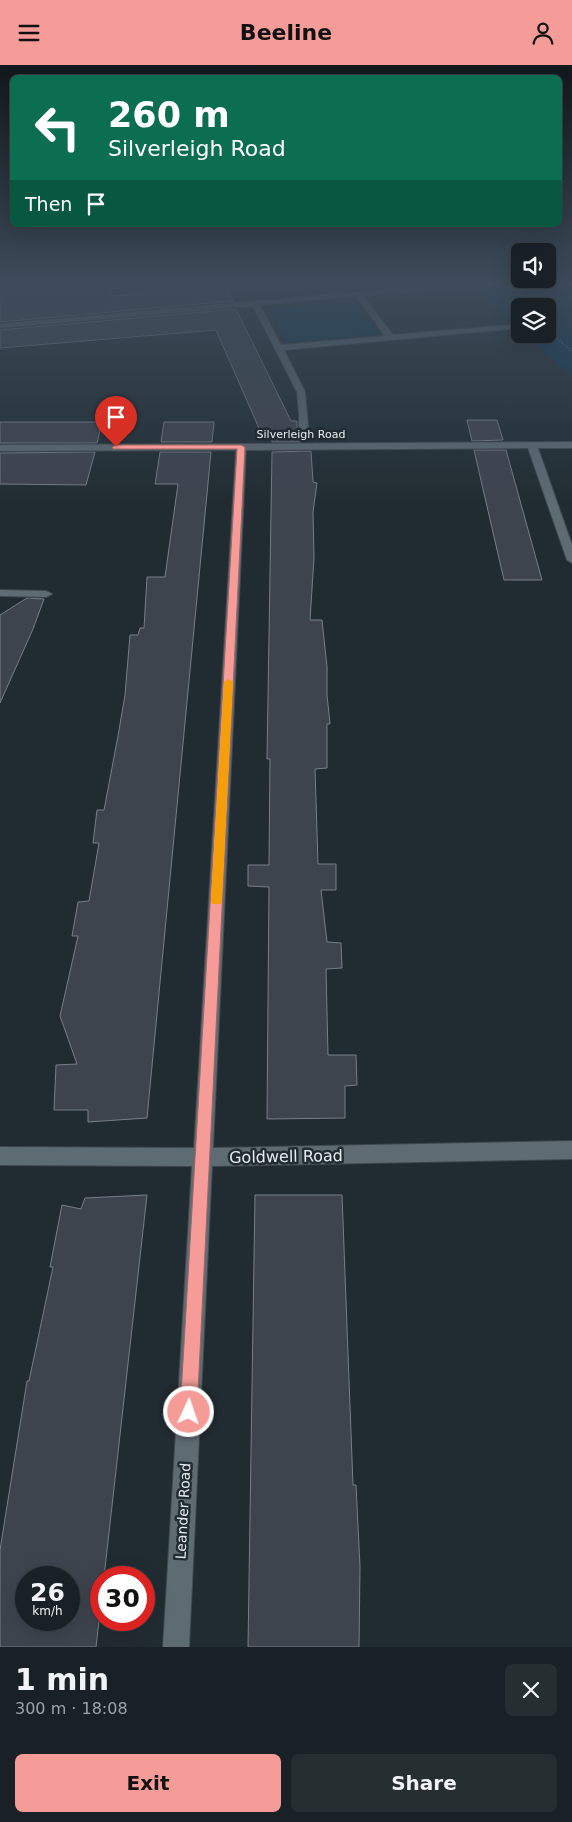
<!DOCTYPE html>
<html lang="en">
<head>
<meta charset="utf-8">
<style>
  :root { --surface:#192126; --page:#262e32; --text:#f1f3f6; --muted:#9fa3a7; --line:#373e43; --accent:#f59b98 }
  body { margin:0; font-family:"DejaVu Sans",sans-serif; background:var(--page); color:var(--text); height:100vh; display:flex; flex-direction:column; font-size:19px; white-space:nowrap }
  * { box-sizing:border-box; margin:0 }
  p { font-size:16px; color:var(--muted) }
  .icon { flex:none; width:28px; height:28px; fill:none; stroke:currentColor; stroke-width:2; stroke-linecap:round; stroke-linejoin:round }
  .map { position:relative; height:1582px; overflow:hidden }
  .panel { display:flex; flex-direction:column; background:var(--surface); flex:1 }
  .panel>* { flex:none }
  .hud { position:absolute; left:10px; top:10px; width:552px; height:152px; border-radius:8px; box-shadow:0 5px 20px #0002,0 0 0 1px var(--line); background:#0b6e4f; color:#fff; overflow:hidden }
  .controls { position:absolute; left:511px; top:178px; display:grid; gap:10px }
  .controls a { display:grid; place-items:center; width:45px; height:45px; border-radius:8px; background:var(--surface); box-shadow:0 5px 20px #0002,0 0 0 1px var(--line); font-size:25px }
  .speed { position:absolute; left:15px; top:1501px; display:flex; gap:10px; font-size:25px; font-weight:700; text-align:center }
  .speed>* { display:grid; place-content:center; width:65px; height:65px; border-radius:50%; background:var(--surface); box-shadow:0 5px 20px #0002,0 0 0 1px var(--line); line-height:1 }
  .speed small { font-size:12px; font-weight:400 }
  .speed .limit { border:8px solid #d22; background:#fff; color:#111 }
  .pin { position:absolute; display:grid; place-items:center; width:42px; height:42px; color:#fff; margin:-51px -21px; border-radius:50% 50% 50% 0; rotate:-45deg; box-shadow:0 0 5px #0007 }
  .pin .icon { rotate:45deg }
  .me { position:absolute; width:55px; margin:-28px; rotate:3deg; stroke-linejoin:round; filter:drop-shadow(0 0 4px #0008) }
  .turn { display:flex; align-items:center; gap:18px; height:105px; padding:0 15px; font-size:22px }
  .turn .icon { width:65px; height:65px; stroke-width:2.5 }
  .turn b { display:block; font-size:35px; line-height:42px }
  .then { display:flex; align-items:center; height:48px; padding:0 15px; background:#0003; gap:10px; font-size:19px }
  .round { display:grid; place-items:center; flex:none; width:52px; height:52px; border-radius:8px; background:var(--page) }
  .headline { display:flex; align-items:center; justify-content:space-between; height:85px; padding:0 15px }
  h1 { font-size:30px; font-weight:800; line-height:38px }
  .primary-button { display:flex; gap:10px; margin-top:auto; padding:10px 15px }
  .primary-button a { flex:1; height:58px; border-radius:8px; background:var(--accent); color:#111; font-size:20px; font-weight:800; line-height:58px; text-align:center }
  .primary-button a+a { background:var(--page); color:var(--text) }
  header { display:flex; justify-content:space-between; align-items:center; height:65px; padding:0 15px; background:var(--accent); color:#111; font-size:22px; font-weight:800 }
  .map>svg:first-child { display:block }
  .green { fill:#063951 }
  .building { fill:#3e444e; stroke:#787e89; fill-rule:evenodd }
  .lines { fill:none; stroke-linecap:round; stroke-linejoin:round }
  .lane-casing { stroke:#3f484e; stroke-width:2 }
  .street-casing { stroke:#3f484e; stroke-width:2 }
  .path { stroke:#6e777d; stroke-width:2; stroke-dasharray:1 2; stroke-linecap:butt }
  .lane { fill:#5f6b73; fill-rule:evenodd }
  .street { fill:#5f6b73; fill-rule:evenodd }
  .route { fill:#f59b98; stroke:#9f6563 }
  .slow { fill:#f59e0b }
  .labels { text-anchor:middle; stroke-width:5; stroke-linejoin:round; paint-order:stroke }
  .far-street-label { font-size:11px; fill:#e6edf2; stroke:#212c32 }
  .street-label { font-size:14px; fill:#e6edf2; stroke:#212c32 }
  .near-street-label { font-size:16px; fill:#e6edf2; stroke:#212c32 }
</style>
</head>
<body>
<header><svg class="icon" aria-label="menu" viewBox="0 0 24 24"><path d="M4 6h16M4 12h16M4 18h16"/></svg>Beeline<svg class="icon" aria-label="person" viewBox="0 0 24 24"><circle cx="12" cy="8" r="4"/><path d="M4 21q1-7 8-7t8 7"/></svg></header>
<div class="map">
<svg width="572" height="1582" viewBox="0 0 572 1582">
  <rect width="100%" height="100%" fill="#212c32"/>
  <g class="green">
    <path d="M476 217H560L572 227V311L524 269H548V241H520V266L472 223Z"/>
    <path d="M353 236 378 269 287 277 268 243Z"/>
  </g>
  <g class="building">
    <path d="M83 217H110L112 231 225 221 233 236 0 257V223Z"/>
    <path d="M236 244 291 356H297V372L303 377H272V370H262L216 265 0 283V265Z"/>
    <path d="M467 355H497L503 375 472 376Z"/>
    <path d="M0 357H102L97 378H0Z"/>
    <path d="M164 357H214L212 377H161Z"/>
    <path d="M474 385H506L542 515H504Z"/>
    <path d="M311 386 313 417 317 418 313 447 314 493 310 555H322L327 602V630L330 659H327V703L315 704 318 799H336V825H321L327 877 341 878 342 903 326 904 328 990H356L357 1020 345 1021V1053L267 1054 269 822 248 821V800H269L270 694H267L272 387Z"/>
    <path d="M95 387 86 420 0 419V388Z"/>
    <path d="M160 387H211L147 1053 88 1057V1045H54L56 1000 77 999 60 951 78 871H72L78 837 89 836 99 778H93L97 745H104L118 671 125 630 130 570H138L140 563H144L147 512H165L178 419H155Z"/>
    <path d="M27 533 44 534 33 564 0 638V550Z"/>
    <path d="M147 1130 104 1512H101V1539L96 1582H0V1485L27 1316H29L53 1202H50L62 1140 81 1144 85 1133ZM26 1512H69V1555H26Z"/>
    <path d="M255 1130H342L353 1420H356L360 1502 359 1582H248Z"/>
  </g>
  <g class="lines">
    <defs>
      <g id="lane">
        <path d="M458 217H468L460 222H454V218Z"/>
        <path d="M303 345 307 348 309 372 304 375 299 372V348Z"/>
      </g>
      <g id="street">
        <path d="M457 218 461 220 460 222 363 231 393 270 508 260H511V264L284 285 305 327 307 348 303 351 299 348 297 327 253 241 0 263V259ZM356 231 385 271 281 280 260 240Z"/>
        <path d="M572 377V383H538L572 480V498L567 495 528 383 246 385 213 1083 572 1076V1094L212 1101 189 1582H163L192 1101 0 1100V1082L194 1083 236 385 0 386V380Z"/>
        <path d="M0 525 46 526 52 529 46 532 0 531Z"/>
      </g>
    </defs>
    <use href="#lane" class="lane-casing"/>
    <use href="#street" class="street-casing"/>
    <g class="path">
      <path d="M482 222 499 229 520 244"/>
      <path d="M548 266 572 286"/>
    </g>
    <use href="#lane" class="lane"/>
    <use href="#street" class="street"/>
  </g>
  <linearGradient id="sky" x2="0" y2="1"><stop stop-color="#12181c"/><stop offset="0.5" stop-color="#3d4b5a"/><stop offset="1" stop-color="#3d4b5a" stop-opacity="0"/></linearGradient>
  <rect width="572" height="438" fill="url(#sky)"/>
  <path class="route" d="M116 380H241L245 382 197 1347 195 1353 189 1355 183 1353 180 1347 237 384H113L112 382Z"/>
  <path class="slow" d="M228 614 233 617 222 835 221 839H212L211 835 224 617Z"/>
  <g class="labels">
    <g class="far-street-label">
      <text x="301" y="373">Silverleigh Road</text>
    </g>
    <g class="street-label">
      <text transform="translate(183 1446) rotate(-87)" y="5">Leander Road</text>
    </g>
    <g class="near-street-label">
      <text transform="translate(286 1091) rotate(-1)" y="6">Goldwell Road</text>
    </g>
  </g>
</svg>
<div class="controls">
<a><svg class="icon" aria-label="sound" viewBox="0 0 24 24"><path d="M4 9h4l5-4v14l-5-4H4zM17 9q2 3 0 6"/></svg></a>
<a><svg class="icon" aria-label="layers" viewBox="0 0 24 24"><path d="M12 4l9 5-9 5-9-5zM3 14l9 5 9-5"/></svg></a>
</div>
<div class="speed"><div>26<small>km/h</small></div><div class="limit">30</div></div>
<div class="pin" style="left:116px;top:382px;background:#d93025"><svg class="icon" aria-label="arrive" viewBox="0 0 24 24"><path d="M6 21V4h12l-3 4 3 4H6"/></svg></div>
<svg class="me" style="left:189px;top:1347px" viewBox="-20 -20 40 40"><circle r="17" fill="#f59b98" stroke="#fff" stroke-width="3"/><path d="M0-11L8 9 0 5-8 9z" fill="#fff"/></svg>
<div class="hud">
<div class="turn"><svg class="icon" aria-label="left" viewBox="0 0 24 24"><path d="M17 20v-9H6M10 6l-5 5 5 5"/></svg><div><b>260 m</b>Silverleigh Road</div></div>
<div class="then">Then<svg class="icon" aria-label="arrive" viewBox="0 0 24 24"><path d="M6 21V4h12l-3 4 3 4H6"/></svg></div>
</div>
</div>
<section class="panel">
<div class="headline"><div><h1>1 min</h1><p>300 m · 18:08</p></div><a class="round"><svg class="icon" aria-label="close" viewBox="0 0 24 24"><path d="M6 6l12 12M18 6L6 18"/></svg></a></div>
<div class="primary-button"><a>Exit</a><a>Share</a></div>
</section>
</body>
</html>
